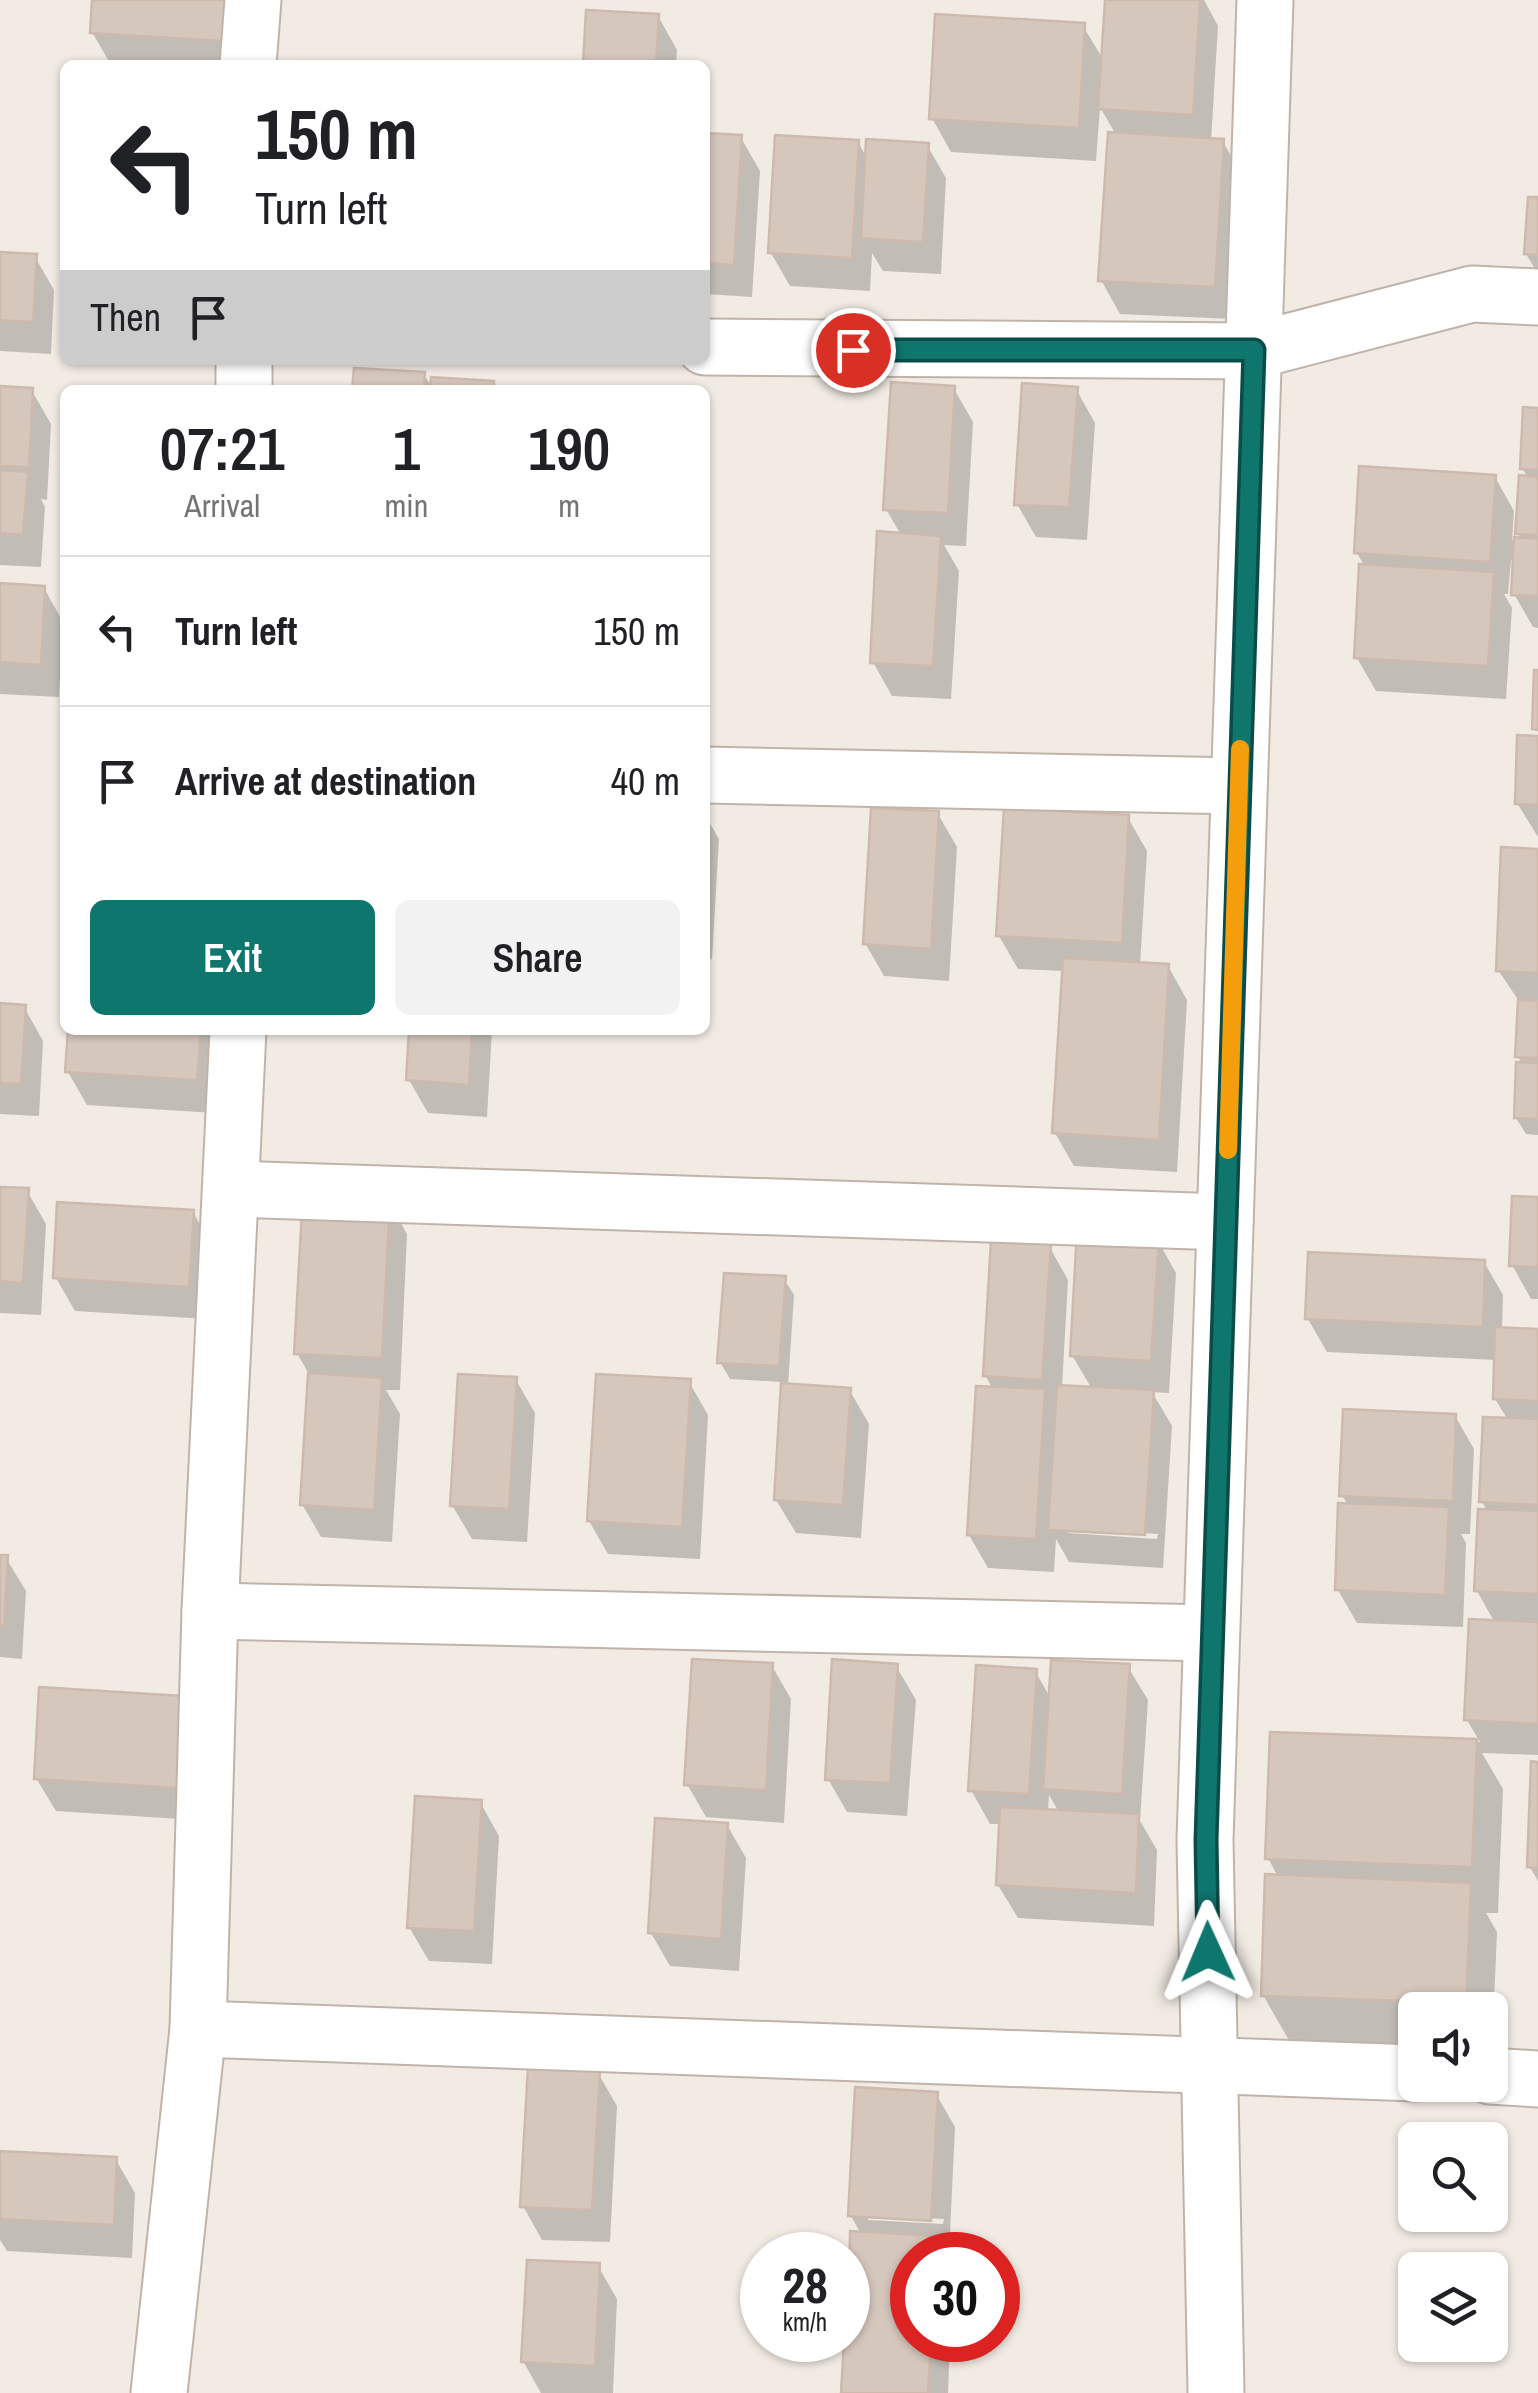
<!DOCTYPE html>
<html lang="en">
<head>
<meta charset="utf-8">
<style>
  :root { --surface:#fff; --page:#f2f2f2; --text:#202124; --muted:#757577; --line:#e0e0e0; --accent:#0f766e }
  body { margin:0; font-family:"Archivo Narrow",sans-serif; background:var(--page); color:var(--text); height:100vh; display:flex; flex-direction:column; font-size:38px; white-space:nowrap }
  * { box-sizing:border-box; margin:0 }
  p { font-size:32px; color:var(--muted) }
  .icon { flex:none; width:55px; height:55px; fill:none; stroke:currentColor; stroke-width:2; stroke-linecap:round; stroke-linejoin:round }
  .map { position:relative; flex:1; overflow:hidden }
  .side { position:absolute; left:60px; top:385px; width:650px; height:650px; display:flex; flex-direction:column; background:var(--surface); border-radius:15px; box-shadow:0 2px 8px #0004 }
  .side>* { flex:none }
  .banner { position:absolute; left:60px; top:60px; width:650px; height:305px; border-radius:15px; box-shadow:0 2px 8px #0004; background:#fff; color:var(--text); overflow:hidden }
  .buttons { position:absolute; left:1398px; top:1992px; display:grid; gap:20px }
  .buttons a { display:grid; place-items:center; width:110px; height:110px; border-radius:15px; background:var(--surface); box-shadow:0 2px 8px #0004; font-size:50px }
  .speed { position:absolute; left:740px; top:2232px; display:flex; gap:20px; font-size:50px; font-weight:700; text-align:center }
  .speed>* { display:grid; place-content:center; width:130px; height:130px; border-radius:50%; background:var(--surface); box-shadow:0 2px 8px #0004; line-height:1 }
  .speed small { font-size:25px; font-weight:400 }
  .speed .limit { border:15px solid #d22; background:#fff; color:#111 }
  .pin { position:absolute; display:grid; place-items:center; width:85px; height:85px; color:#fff; margin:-42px; border:5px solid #fff; border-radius:50%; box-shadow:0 2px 10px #0007 }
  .me { position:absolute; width:110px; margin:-55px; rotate:359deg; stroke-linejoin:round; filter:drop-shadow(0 0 8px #0008) }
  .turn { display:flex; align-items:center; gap:35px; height:210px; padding:0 30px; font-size:45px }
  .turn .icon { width:130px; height:130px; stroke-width:2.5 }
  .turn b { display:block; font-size:70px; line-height:85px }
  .then { display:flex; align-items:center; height:95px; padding:0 30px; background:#0003; gap:20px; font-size:38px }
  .eta { display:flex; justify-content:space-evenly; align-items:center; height:170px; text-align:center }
  .eta b { font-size:60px; font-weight:600; line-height:70px }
  .action { display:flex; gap:20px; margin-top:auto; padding:20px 30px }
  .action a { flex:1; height:115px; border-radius:15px; background:var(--accent); color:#fff; font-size:40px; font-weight:600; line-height:115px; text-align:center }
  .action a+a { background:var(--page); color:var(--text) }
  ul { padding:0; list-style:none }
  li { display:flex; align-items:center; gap:30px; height:150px; padding:0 30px; border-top:2px solid var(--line) }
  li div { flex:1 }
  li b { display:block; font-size:38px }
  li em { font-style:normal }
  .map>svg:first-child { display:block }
  .shadow { fill:#0003; fill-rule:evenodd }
  .building { fill:#d6c7bd; stroke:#cebaad; stroke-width:2.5 }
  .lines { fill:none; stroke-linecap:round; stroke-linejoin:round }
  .minor-casing { stroke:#c0b4aa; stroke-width:59 }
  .minor { stroke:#fff; stroke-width:55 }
  .route-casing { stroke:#0a4d48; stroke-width:25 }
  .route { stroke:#0f766e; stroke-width:18 }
  .slow { stroke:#f59e0b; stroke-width:18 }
</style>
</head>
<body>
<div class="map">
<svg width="1538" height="2393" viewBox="0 0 1538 2393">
  <rect width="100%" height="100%" fill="#f2ebe4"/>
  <g class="shadow">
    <path d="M94 0H243L242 65H111L92 32Z"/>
    <path d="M1107 0H1204L1218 26 1211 141 1223 142 1242 175 1233 319 1120 314 1101 280 1116 135 1100 107 1096 161 951 152 932 118 1083 26 1104 61Z"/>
    <path d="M658 16 677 50 676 65H585Z"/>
    <path d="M705 136 741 138 760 171 752 297 705 294Z"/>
    <path d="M858 142 868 160 927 145 946 178 941 274 883 271 872 253 870 291 790 286 771 253Z"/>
    <path d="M1538 200V274L1526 254Z"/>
    <path d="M0 255 35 257 54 290 51 354 0 351Z"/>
    <path d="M424 374 433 390H355Z"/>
    <path d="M0 389 32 391 51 424 47 500 41 499 45 507 41 567 0 565Z"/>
    <path d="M954 389 973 422 966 546 944 545 959 571 951 699 892 696 873 662 901 535 886 509Z"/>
    <path d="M1076 389 1095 423 1087 540 1036 537 1017 504Z"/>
    <path d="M1538 410V628L1533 627 1514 594 1515 561 1511 560 1508 594H1504L1512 608 1506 699 1376 691 1357 658 1365 567 1357 553 1495 477 1514 511 1512 540H1522L1518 533 1528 478 1522 468Z"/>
    <path d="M0 586 44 588 63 622 59 697 0 694Z"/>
    <path d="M1538 739V837L1517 803Z"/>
    <path d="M938 814 957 847 949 981 884 976 865 943Z"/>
    <path d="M705 815 719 839 712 959 705 958Z"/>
    <path d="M1128 818 1147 851 1140 965 1168 966 1187 1000 1177 1172 1074 1166 1055 1133 1065 971 1018 969 999 936Z"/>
    <path d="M1538 851V1135L1526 1134 1516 1118 1523 1065 1518 1057 1521 1004 1498 970Z"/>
    <path d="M0 1006 24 1007 43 1041 39 1116 0 1114Z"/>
    <path d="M70 1030H210L220 1047 215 1113 87 1105 68 1072Z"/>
    <path d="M412 1030H492L487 1117 428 1113 409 1080Z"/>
    <path d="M0 1189 27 1191 46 1224 41 1315 0 1313Z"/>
    <path d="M1538 1199V1299H1531L1512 1265Z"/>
    <path d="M388 1200 407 1234 400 1390H386L400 1414 392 1542 321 1537 302 1504 310 1376 297 1353Z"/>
    <path d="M193 1212 212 1246 207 1319 75 1311 56 1278Z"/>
    <path d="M1157 1239 1176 1273 1169 1393 1152 1392 1172 1426 1163 1568 1069 1562 1056 1539 1054 1572 988 1568 969 1535 993 1389 985 1375 1049 1246 1068 1280 1062 1387 1092 1389 1072 1355ZM1068 1528 1158 1534 1157 1539 1068 1533Z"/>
    <path d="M1484 1262 1503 1295 1502 1330 1538 1331V1755L1482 1753 1503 1789 1498 1913H1486L1497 1932 1492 2049 1490 2010H1415V2047L1290 2042 1263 1995 1278 1877 1268 1858 1273 1734 1480 1742 1467 1720 1495 1623 1477 1591 1488 1512 1482 1502 1508 1420 1495 1399 1497 1360 1327 1352 1308 1319Z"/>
    <path d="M784 1279 794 1295 788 1386 850 1391 869 1424 861 1538 796 1533 776 1500 783 1382 730 1379 720 1362Z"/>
    <path d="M516 1380 535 1413 527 1542 472 1539 452 1505Z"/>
    <path d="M689 1382 708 1415 700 1559 608 1554 589 1521Z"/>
    <path d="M1455 1416 1474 1449 1470 1534H1461L1466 1543 1463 1627 1357 1623 1338 1590 1348 1505 1342 1495Z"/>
    <path d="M0 1557 6 1558 26 1591 22 1659 0 1657Z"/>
    <path d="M772 1666 791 1699 784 1823 706 1817 687 1784Z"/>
    <path d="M896 1666 916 1700 907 1816 847 1812 828 1779Z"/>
    <path d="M1128 1667 1148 1700 1140 1821 1157 1850 1154 1926 1018 1918 998 1885 1002 1824H990L971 1790 1035 1671 1051 1699ZM1049 1795 1059 1812H1048Z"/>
    <path d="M197 1700 211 1821 56 1811 36 1778Z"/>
    <path d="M1538 1764V1881L1530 1867Z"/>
    <path d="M480 1802 499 1836 492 1964 429 1961 409 1927Z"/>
    <path d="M727 1825 746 1858 739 1971 670 1966 651 1933Z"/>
    <path d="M598 2073 617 2106 610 2242 542 2240 523 2206Z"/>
    <path d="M936 2094 955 2127 949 2254 912 2255V2340H950L948 2393H843L852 2234H861L851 2216ZM868 2215 944 2219 943 2224 868 2220Z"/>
    <path d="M0 2154 116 2160 135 2193 132 2258 7 2251 0 2240Z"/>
    <path d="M598 2266 617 2299 613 2393H541L523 2361Z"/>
  </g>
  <g class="building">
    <path d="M92 0H226L224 41 90 33Z"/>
    <path d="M1105 0H1200L1193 115 1098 109Z"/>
    <path d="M586 10 659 14 656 65H583Z"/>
    <path d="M935 14 1085 23 1079 128 929 119Z"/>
    <path d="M1108 132 1224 139 1215 287 1098 281Z"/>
    <path d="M705 133 742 135 734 265 705 263Z"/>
    <path d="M775 135 859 140 852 258 768 253Z"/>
    <path d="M866 139 929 143 923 242 861 238Z"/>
    <path d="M1528 197H1538V255L1524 254Z"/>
    <path d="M0 252 37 254 33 322 0 320Z"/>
    <path d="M354 368 425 372 424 390H352Z"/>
    <path d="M431 377 494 381V390H430Z"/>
    <path d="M891 382 955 386 948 513 883 510Z"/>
    <path d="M1022 383 1078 387 1069 507 1014 505Z"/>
    <path d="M0 386 33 388 29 467 0 466Z"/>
    <path d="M1523 407 1538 408V470L1520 469Z"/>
    <path d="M1359 466 1496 475 1490 562 1354 553Z"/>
    <path d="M0 470 28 472 23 535 0 533Z"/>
    <path d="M1519 475 1538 477V535L1515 534Z"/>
    <path d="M877 531 941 536 933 666 870 663Z"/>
    <path d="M1514 537 1538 539V596L1511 595Z"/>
    <path d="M1359 564 1494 572 1488 666 1354 658Z"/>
    <path d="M0 583 45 586 41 665 0 662Z"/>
    <path d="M1534 670H1538V730L1532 729Z"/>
    <path d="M1517 735 1538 736V805L1515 804Z"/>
    <path d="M871 808 939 811 931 949 863 944Z"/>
    <path d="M1004 808 1129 815 1122 943 996 936Z"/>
    <path d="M1501 847 1538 849V973L1496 971Z"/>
    <path d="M1063 958 1169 964 1159 1140 1052 1133Z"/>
    <path d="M1518 1000 1538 1001V1058L1515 1057Z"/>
    <path d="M0 1003 26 1005 21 1084 0 1083Z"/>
    <path d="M68 1030H201L197 1080 65 1072Z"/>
    <path d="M409 1030H472L469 1085 406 1080Z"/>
    <path d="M1516 1062 1538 1063V1119L1514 1118Z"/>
    <path d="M0 1187 29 1188 23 1283 0 1281Z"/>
    <path d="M303 1193 390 1198 382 1358 294 1354Z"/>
    <path d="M1512 1196 1538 1197V1267L1509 1266Z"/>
    <path d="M57 1202 194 1210 189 1287 53 1278Z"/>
    <path d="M1077 1231 1159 1237 1151 1361 1070 1356Z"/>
    <path d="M991 1240 1051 1244 1042 1380 983 1376Z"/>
    <path d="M1308 1252 1485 1260 1483 1327 1305 1319Z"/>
    <path d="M724 1273 786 1276 779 1366 717 1363Z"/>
    <path d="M1495 1327 1538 1329V1401L1493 1399Z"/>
    <path d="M308 1373 382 1378 374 1510 300 1505Z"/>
    <path d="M458 1374 517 1377 509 1509 450 1506Z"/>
    <path d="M596 1374 691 1379 682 1527 587 1521Z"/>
    <path d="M781 1383 851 1388 843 1505 774 1500Z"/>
    <path d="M1057 1385 1154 1390 1145 1535 1048 1530Z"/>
    <path d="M976 1386 1045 1389 1036 1539 967 1535Z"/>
    <path d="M1343 1409 1456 1414 1453 1501 1339 1496Z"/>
    <path d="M1483 1417 1538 1419V1505L1479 1502Z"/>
    <path d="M1338 1503 1449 1507 1445 1595 1335 1590Z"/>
    <path d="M1478 1509 1538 1511V1594L1474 1591Z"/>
    <path d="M0 1555H8L4 1626H0Z"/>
    <path d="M1469 1619 1538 1622V1724L1464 1720Z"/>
    <path d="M692 1659 773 1663 766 1790 684 1785Z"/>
    <path d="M832 1659 898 1664 890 1783 825 1780Z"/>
    <path d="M1051 1660 1130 1664 1122 1794 1043 1789Z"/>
    <path d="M976 1665 1037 1669 1029 1794 968 1791Z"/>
    <path d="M39 1687 198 1697 193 1789 34 1779Z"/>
    <path d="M1270 1732 1477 1739 1472 1867 1265 1859Z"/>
    <path d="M1531 1761 1538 1762V1868L1527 1867Z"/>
    <path d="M415 1796 482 1800 474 1931 407 1928Z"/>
    <path d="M1000 1807 1139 1814 1136 1893 996 1885Z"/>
    <path d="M655 1818 728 1823 721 1939 648 1933Z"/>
    <path d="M1265 1874 1471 1883 1466 2003 1261 1996Z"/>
    <path d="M528 2067 600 2070 592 2210 520 2207Z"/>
    <path d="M855 2087 938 2092 931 2221 848 2216Z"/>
    <path d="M0 2151 117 2157 114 2225 0 2219Z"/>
    <path d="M850 2231 936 2236 935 2255H912V2340H931L928 2393H841L844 2340H848Z"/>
    <path d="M527 2260 600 2263 595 2366 521 2362Z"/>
  </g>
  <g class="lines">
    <defs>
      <g id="minor">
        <path d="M248 65 253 0"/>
        <path d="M705 347 1253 351 1472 294 1538 297"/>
        <path d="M244 360V390"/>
        <path d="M705 775 1239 786"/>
        <path d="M234 1189 1225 1222"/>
        <path d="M210 1611 1211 1633"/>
        <path d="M198 2029 1415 2073"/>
        <path d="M1490 2076 1538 2079"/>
        <path d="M159 2393 198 2029 210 1611 238 1030"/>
        <path d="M1216 2393 1205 1840 1265 0"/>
      </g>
    </defs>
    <use href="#minor" class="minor-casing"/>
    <use href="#minor" class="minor"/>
  </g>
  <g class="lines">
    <defs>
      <path id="route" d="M853 350H1254L1206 1840 1208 1952"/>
    </defs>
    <use href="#route" class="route-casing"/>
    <use href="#route" class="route"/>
    <path class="slow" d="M1228 1150 1240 749"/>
  </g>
</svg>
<div class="buttons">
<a><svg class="icon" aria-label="sound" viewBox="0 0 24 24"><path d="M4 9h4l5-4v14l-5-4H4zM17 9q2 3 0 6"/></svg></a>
<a><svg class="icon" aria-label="search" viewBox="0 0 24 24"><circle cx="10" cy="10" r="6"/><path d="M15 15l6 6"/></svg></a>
<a><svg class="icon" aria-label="layers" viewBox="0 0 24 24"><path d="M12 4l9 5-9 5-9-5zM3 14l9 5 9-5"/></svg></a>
</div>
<div class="speed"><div>28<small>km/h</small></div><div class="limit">30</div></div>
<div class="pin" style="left:853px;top:350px;background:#d93025"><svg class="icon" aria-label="arrive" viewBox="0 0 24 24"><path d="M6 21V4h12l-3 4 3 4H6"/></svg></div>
<svg class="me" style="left:1208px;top:1952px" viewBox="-20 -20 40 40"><path d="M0-17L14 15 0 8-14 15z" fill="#0f766e" stroke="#fff" stroke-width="4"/></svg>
<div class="banner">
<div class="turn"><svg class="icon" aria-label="left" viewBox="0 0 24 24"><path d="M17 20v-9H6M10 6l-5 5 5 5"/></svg><div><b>150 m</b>Turn left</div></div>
<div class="then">Then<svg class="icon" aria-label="arrive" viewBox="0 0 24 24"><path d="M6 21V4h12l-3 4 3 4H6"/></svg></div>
</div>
<section class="side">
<div class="eta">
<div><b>07:21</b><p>Arrival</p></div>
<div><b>1</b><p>min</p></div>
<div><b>190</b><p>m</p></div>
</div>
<ul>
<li><svg class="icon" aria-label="left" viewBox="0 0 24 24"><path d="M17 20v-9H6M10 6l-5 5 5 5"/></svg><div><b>Turn left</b></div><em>150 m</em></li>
<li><svg class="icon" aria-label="arrive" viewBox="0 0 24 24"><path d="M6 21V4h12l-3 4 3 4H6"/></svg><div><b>Arrive at destination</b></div><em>40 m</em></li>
</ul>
<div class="action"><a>Exit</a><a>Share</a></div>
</section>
</div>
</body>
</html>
